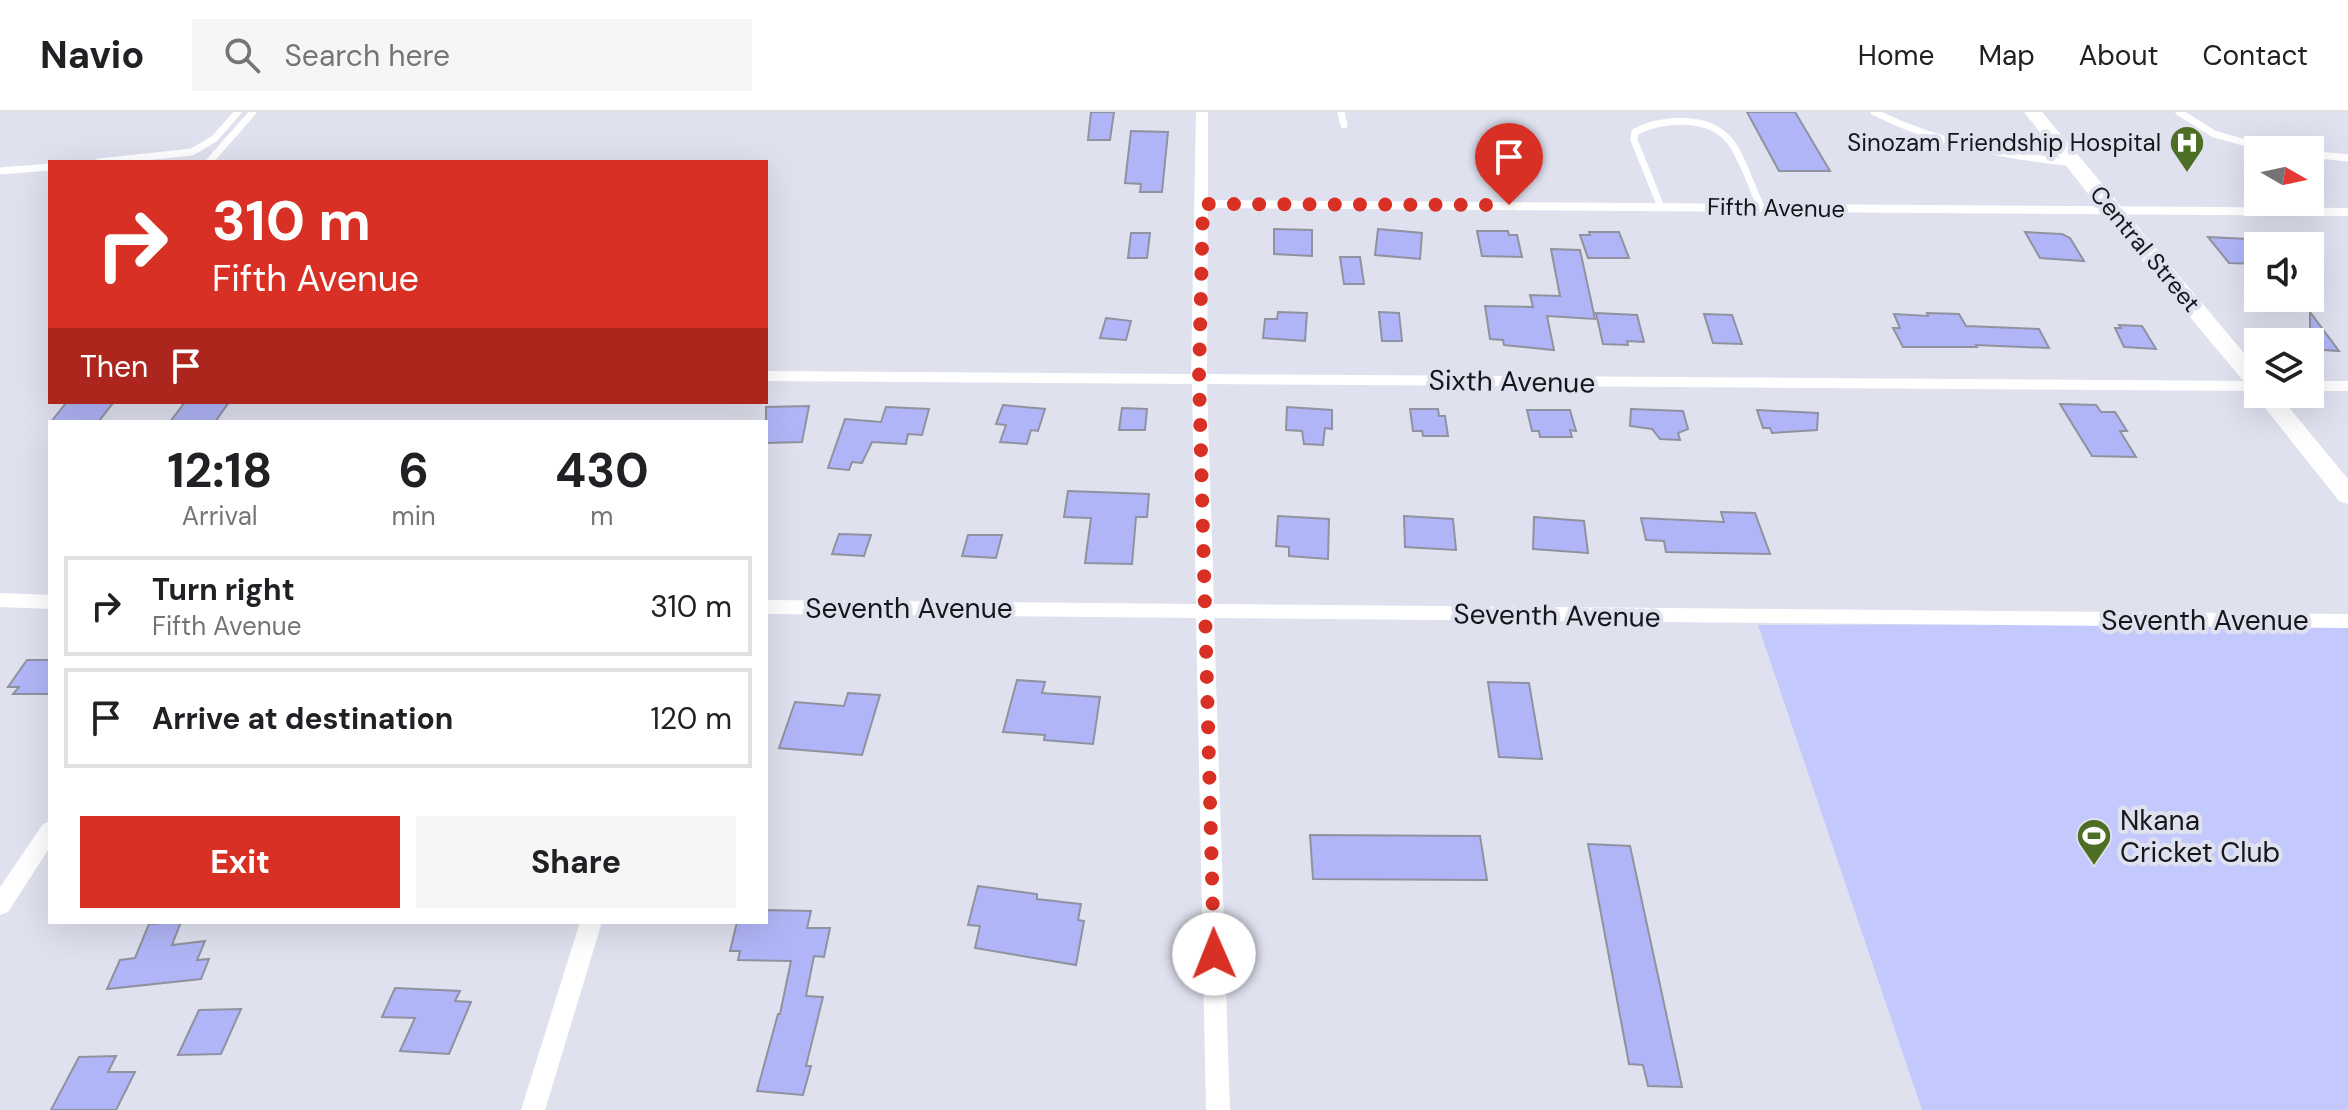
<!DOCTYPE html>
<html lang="en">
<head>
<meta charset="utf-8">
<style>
  :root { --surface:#fff; --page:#f6f6f6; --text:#202124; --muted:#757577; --line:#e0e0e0; --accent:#d93025 }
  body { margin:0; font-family:"DM Sans",sans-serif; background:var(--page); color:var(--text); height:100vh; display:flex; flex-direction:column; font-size:30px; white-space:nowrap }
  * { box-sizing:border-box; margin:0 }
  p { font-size:26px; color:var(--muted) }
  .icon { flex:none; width:44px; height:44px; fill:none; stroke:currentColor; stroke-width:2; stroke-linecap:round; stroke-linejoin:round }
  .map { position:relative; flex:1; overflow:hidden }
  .details { position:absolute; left:48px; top:308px; width:720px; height:504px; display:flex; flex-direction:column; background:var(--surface); border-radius:0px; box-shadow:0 8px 32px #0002 }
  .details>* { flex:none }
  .hud { position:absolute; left:48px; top:48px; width:720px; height:244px; border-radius:0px; box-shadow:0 8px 32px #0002; background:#d93025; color:#fff; overflow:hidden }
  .needle { width:52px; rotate:99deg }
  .buttons { position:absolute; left:2244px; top:24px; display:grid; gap:16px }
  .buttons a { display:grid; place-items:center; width:80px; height:80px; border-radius:0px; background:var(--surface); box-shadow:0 8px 32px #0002; font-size:40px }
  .pin { position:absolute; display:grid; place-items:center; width:68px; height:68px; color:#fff; margin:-82px -34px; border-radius:50% 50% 50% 0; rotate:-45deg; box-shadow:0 0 8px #0007 }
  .pin .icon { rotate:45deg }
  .me { position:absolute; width:88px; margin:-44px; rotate:359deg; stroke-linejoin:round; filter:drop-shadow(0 0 6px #0008) }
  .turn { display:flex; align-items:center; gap:28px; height:168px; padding:0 32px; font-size:36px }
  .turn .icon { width:104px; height:104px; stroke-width:2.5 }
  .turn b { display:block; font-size:56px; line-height:68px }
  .then { display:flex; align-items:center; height:76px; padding:0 32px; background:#0003; gap:16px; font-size:30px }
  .eta { display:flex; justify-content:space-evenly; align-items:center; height:136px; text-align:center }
  .eta b { font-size:48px; font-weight:700; line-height:56px }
  .primary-button { display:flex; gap:16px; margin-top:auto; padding:16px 32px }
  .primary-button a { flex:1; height:92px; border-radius:0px; background:var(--accent); color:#fff; font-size:32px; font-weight:700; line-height:92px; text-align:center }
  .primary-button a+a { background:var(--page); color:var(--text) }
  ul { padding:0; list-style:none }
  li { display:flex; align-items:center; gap:24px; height:100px; margin:0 16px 12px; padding:0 16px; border:4px solid var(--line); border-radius:0px }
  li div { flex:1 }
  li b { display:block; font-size:30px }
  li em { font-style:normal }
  header { display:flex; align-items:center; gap:48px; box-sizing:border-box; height:112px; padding:0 40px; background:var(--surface); border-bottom:2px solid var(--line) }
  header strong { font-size:38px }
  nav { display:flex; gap:44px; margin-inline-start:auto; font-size:28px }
  .search { width:560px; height:72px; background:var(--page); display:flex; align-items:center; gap:20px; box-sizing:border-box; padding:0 28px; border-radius:0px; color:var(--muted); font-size:30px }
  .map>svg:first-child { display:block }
  .green { fill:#c3c8fd }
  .building { fill:#b0b5f7; stroke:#91929f; stroke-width:2 }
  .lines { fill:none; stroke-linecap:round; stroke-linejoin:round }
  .service { stroke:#fff; stroke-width:7 }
  .minor { fill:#fff; fill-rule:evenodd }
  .secondary { fill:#fff; fill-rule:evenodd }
  .route { stroke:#d93025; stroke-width:14; stroke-dasharray:0 25.2 }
  .labels { text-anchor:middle; stroke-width:8; stroke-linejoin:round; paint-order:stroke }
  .far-poi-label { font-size:24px; fill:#16161b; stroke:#dfe1ef; text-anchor:end }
  .far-street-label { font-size:24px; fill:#16161b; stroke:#dfe1ef }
  .street-label { font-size:28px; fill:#16161b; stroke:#dfe1ef }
  .poi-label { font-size:28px; fill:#16161b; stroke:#dfe1ef; text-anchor:start }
</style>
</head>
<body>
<header>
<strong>Navio</strong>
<div class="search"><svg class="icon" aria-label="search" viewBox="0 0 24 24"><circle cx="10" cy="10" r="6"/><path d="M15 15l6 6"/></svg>Search here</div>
<nav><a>Home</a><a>Map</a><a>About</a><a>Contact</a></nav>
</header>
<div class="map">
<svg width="2348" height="998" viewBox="0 0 2348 998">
  <rect width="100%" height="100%" fill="#dfe1ef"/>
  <path class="green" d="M2348 511V998H1922L1758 513Z"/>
  <g class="building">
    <path d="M1091 0H1114L1110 28H1088Z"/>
    <path d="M1747 0H1795L1830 59H1779Z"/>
    <path d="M1131 19 1168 20 1162 80H1140L1141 72 1125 71Z"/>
    <path d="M1274 117 1312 118V144L1274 142Z"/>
    <path d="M1378 117 1422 121 1420 147 1375 143Z"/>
    <path d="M1477 119H1508L1509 123H1517L1522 145 1482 144Z"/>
    <path d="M1589 120H1619L1629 146H1588L1580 123H1590Z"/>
    <path d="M2025 120 2062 122 2070 126 2084 149 2040 146Z"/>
    <path d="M1131 121H1150L1147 146H1128Z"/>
    <path d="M2208 125 2248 127 2258 139V152L2229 151Z"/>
    <path d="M1551 137 1580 138 1595 207 1547 204 1554 238 1504 233 1503 228 1490 227 1485 194 1533 195 1530 183 1560 184Z"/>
    <path d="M1340 145H1360L1364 172H1344Z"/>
    <path d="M1278 200 1307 201 1305 229 1263 226 1265 207H1277Z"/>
    <path d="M1379 200 1399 201 1402 229H1382Z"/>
    <path d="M2310 200 2339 239 2310 237Z"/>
    <path d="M1596 201 1637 203 1644 230 1627 229 1628 233 1603 232Z"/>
    <path d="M1927 201 1959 202 1966 214 2039 217 2049 236 1976 233 1977 235H1903L1893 216H1900L1894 202 1928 204Z"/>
    <path d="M1704 202 1732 203 1742 232 1713 231Z"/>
    <path d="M1106 206 1131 209 1126 228 1100 226Z"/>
    <path d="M2119 213 2142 214 2156 237 2124 235 2115 216H2121Z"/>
    <path d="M185 290H229L215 310H170Z"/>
    <path d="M66 291H113L99 309 51 310Z"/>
    <path d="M2060 292 2096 293 2101 300H2115L2127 319H2120L2136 345 2092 344Z"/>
    <path d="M1003 293 1045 297 1038 319 1031 318 1027 332 1000 330 1006 313 996 312Z"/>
    <path d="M809 294 802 330 766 331V295Z"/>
    <path d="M886 295 929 297 922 323 908 322 906 332 872 330 862 351 852 350 849 358 828 356 845 307 881 310Z"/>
    <path d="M1287 295 1332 298V317L1325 316 1323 333 1304 332 1302 319 1286 318Z"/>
    <path d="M1122 296 1147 297 1145 318H1119Z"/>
    <path d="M1410 297H1438L1439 304H1445L1448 324H1423L1422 319H1413Z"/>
    <path d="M1631 297 1683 299 1688 317 1678 321 1680 328 1660 327 1652 317 1630 314Z"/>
    <path d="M1527 298H1570L1576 319 1570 318 1572 325H1540L1539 319H1532Z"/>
    <path d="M1757 298 1818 301 1817 318 1772 321 1770 316H1763Z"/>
    <path d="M1068 379 1149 382 1147 405H1136L1132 452 1085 451 1091 406 1064 405Z"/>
    <path d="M1721 400 1755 401 1770 442 1666 440 1664 429 1646 428 1641 406 1724 410Z"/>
    <path d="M1278 404 1329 407 1328 447 1289 444V435L1276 434Z"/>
    <path d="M1404 404 1453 407 1456 438 1405 435Z"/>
    <path d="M1534 405 1584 409 1588 441 1533 437Z"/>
    <path d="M839 422 871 423 864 444 832 442Z"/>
    <path d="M968 423H1002L996 446 962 444Z"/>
    <path d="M27 548H50V582H13L19 575H8Z"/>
    <path d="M1017 568 1045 570 1042 581 1100 585 1093 632 1044 628 1045 623 1003 620Z"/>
    <path d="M1488 570 1529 571 1542 647 1499 645Z"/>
    <path d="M848 581 880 583 862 643 779 636 795 590 844 594Z"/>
    <path d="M1310 723 1480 724 1487 768 1313 767Z"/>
    <path d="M1588 732 1630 734 1682 975 1648 974 1643 953 1629 952Z"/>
    <path d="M978 774 1037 782V787L1081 792 1078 808 1084 809 1076 853 975 836 980 814 968 813Z"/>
    <path d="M766 798 811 799 807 816H830L824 845 814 844 806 884 823 885 806 954H811L803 983 757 979 778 902H780L791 849 738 848 740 839H730L737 810H766Z"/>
    <path d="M172 810H181L172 833 205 829 197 848 209 847 201 867 107 877 120 848 135 846 149 812Z"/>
    <path d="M395 876 460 879 455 889 471 890 449 942 400 939 415 906 382 905Z"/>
    <path d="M241 897 221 942 178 943 199 898Z"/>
    <path d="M116 944 108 960H135L116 998H51L79 945Z"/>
  </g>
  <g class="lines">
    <g class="service">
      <path d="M1341 0 1344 13"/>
      <path d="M1874 0C1937 32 2003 43 2073 51"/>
      <path d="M2179 0 2214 22 2271 38"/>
      <path d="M2310 42 2348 46"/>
      <path d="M99 50 192 40 214 27 238 0"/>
      <path d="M209 50 253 0"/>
      <path d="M0 59 50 55"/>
      <path d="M1661 95 1634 28 1635 20C1661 7 1707 2 1729 28 1741 42 1752 76 1761 95"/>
    </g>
    <g class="minor">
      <path d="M1196 0H1208V88L2348 96V104L1208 96 1207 262 2258 269V279L1207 272 1214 492 2348 502V516L1214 506 1230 998H1206L1196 506 766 502V488L1196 492 1192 272 766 269V259L1191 262Z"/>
      <rect x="2310" y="269" width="38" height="10"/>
      <path d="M0 481 50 483V497L0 495Z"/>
      <path d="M50 709V735L8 800 0 803V775L43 712Z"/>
      <path d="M580 810H602L545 998H521Z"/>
    </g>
    <path class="secondary" d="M2024 0H2042L2258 258V282H2278L2348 367V392L2339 389 2258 287 2255 282 2257 279 2250 277 2104 102Z"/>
  </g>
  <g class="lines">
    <path class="route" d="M1214 842 1199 265 1203 92 1509 93"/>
  </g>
  <defs>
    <symbol id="hospital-pin" viewBox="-11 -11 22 30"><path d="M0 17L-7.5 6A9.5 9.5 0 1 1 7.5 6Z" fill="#4d6e25" stroke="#dfe1ef"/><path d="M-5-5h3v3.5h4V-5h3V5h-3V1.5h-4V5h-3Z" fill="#fff"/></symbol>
    <symbol id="stadium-pin" viewBox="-11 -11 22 30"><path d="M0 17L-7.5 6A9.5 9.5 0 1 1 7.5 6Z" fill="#4d6e25" stroke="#dfe1ef"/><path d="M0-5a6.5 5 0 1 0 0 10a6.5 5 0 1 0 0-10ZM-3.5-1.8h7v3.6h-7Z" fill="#fff"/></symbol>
  </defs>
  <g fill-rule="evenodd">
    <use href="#hospital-pin" x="2167" y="11" width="40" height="54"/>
    <use href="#stadium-pin" x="2074" y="704" width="40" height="54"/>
  </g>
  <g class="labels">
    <g class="far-poi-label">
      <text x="2161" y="39">Sinozam Friendship Hospital</text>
    </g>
    <g class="far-street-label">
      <text transform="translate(1776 96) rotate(1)" y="8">Fifth Avenue</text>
      <text transform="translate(2145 137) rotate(50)" y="8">Central Street</text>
    </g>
    <g class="street-label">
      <text transform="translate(1512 269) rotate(1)" y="10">Sixth Avenue</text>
      <text x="909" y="506">Seventh Avenue</text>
      <text transform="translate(1557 503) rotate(1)" y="10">Seventh Avenue</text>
      <text x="2205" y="518">Seventh Avenue</text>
    </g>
    <g class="poi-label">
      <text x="2120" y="718">Nkana<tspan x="2120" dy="32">Cricket Club</tspan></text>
    </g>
  </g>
</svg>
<div class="buttons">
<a><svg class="needle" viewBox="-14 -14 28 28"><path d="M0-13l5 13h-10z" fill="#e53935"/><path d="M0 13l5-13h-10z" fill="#757577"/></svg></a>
<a><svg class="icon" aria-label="sound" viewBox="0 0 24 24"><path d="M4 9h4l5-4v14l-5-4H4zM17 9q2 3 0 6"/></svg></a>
<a><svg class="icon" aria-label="layers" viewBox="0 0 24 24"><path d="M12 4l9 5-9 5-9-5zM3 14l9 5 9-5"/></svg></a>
</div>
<div class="pin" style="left:1509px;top:93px;background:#d93025"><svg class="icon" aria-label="arrive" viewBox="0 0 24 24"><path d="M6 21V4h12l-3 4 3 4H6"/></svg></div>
<svg class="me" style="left:1214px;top:842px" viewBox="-20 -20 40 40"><circle r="19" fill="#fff"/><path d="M0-13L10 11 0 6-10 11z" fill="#d93025"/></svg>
<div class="hud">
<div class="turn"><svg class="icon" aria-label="right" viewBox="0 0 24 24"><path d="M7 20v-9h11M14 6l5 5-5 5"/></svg><div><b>310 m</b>Fifth Avenue</div></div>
<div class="then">Then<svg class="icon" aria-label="arrive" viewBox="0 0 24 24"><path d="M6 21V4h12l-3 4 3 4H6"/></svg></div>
</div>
<section class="details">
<div class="eta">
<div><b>12:18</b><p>Arrival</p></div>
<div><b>6</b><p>min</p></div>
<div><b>430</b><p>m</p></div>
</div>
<ul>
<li><svg class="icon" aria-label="right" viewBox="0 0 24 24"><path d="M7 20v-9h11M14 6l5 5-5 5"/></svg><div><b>Turn right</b><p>Fifth Avenue</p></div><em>310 m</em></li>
<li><svg class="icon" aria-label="arrive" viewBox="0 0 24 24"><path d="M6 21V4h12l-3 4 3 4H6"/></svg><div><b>Arrive at destination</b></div><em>120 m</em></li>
</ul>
<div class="primary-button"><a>Exit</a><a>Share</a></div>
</section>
</div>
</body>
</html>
